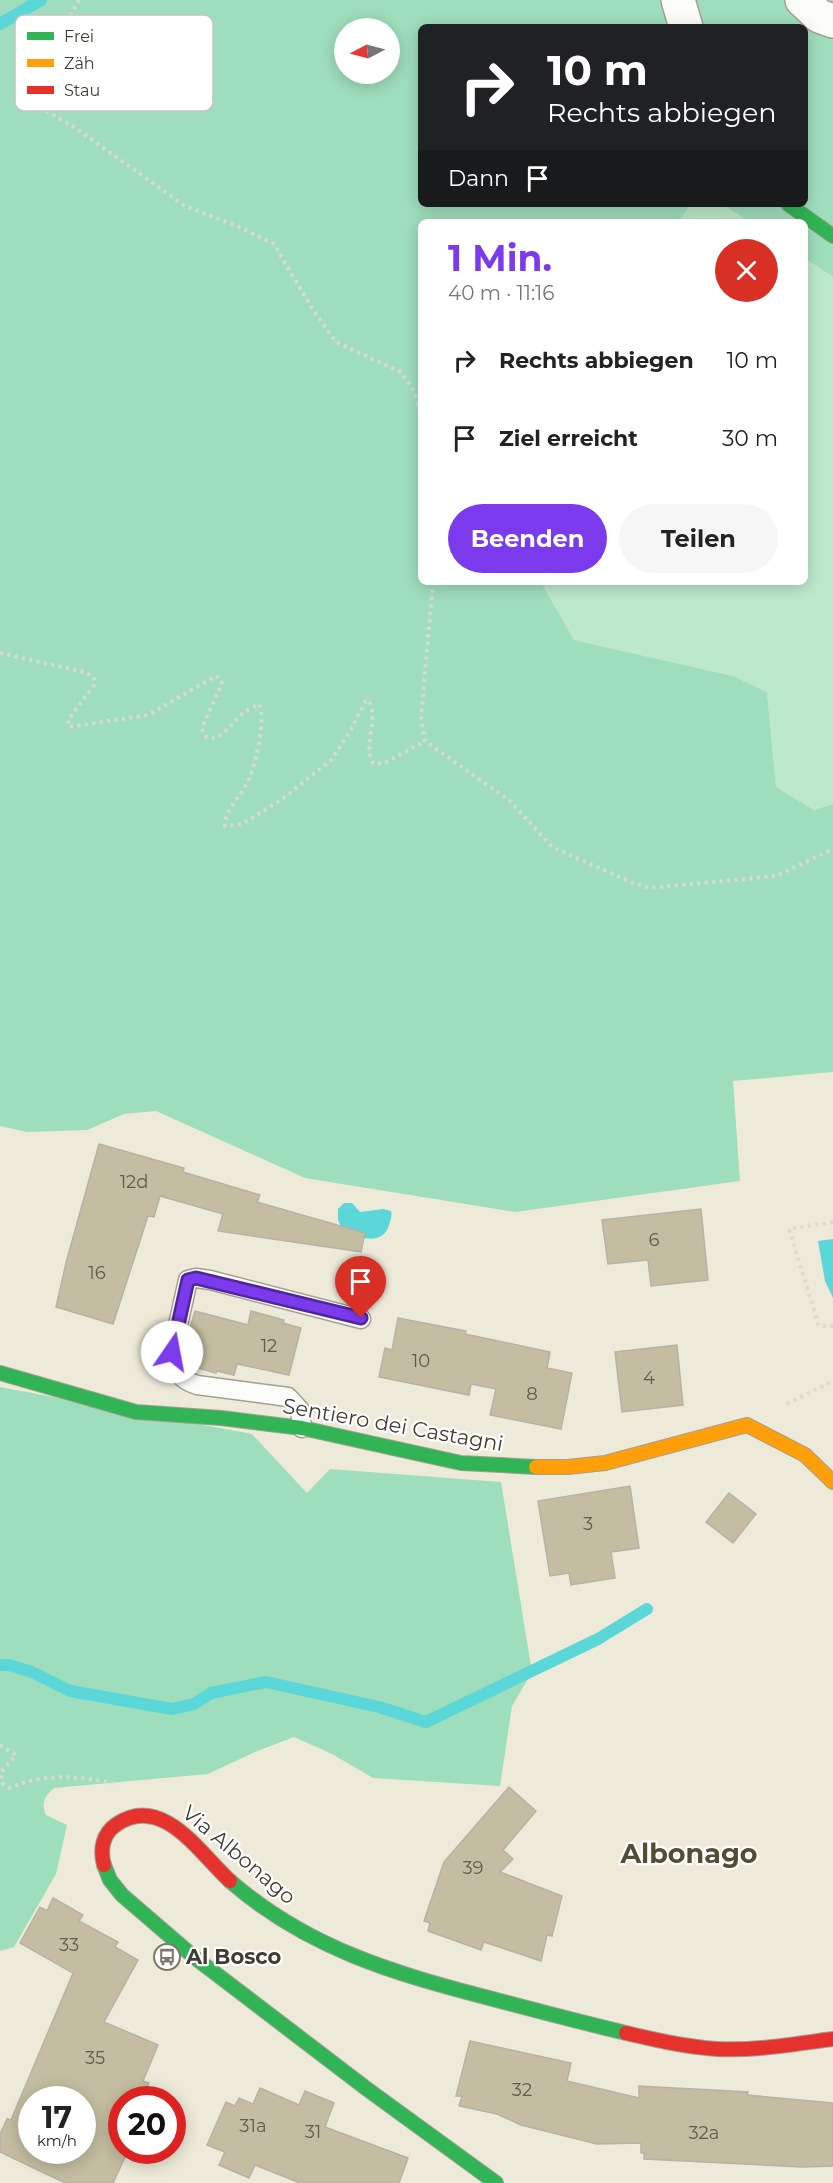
<!DOCTYPE html>
<html lang="de">
<head>
<meta charset="utf-8">
<style>
  :root { --surface:#fff; --page:#f6f6f6; --text:#222; --muted:#767676; --accent:#7c3aed }
  body { margin:0; font-family:Montserrat,sans-serif; background:var(--page); color:var(--text); height:100vh; display:flex; flex-direction:column; font-size:22px; white-space:nowrap }
  * { box-sizing:border-box; margin:0 }
  p { font-size:20px; color:var(--muted) }
  .icon { flex:none; width:33px; height:33px; fill:none; stroke:currentColor; stroke-width:2; stroke-linecap:round; stroke-linejoin:round }
  .map { position:relative; flex:1; overflow:hidden }
  .details { position:absolute; left:418px; top:219px; width:390px; height:366px; display:flex; flex-direction:column; background:var(--surface); border-radius:9px; box-shadow:0 3px 15px #0003 }
  .details>* { flex:none }
  .top-card { position:absolute; left:418px; top:24px; width:390px; height:183px; border-radius:9px; box-shadow:0 3px 15px #0003; background:#202124; color:#fff; overflow:hidden }
  .needle { width:39px; rotate:264deg }
  .controls { position:absolute; left:334px; top:18px; display:grid; gap:12px }
  .controls a { display:grid; place-items:center; width:66px; height:66px; border-radius:50%; background:var(--surface); box-shadow:0 3px 15px #0003; font-size:30px }
  .speed { position:absolute; left:18px; top:2086px; display:flex; gap:12px; font-size:30px; font-weight:700; text-align:center }
  .speed>* { display:grid; place-content:center; width:78px; height:78px; border-radius:50%; background:var(--surface); box-shadow:0 3px 15px #0003; line-height:1 }
  .speed small { font-size:15px; font-weight:400 }
  .speed .limit { border:9px solid #d22; background:#fff; color:#111 }
  .pin { position:absolute; display:grid; place-items:center; width:51px; height:51px; color:#fff; margin:-62px -26px; border-radius:50% 50% 50% 0; rotate:-45deg; box-shadow:0 0 6px #0007 }
  .pin .icon { rotate:45deg }
  .me { position:absolute; width:66px; margin:-33px; rotate:12deg; stroke-linejoin:round; filter:drop-shadow(0 0 4px #0008) }
  .turn { display:flex; align-items:center; gap:21px; height:126px; padding:0 30px; font-size:27px }
  .turn .icon { width:78px; height:78px; stroke-width:2.5 }
  .turn b { display:block; font-size:42px; line-height:51px }
  .then { display:flex; align-items:center; height:57px; padding:0 30px; background:#0003; gap:12px; font-size:22px }
  .round { display:grid; place-items:center; flex:none; width:63px; height:63px; border-radius:32px; background:var(--page) }
  .overview { display:flex; align-items:center; justify-content:space-between; height:102px; padding:0 30px }
  h1 { font-size:36px; font-weight:700; line-height:45px; color:var(--accent) }
  .button { display:flex; gap:12px; margin-top:auto; padding:12px 30px }
  .button a { flex:1; height:69px; border-radius:36px; background:var(--accent); color:#fff; font-size:24px; font-weight:700; line-height:69px; text-align:center }
  .button a+a { background:var(--page); color:var(--text) }
  ul { padding:0; list-style:none }
  li { display:flex; align-items:center; gap:18px; height:78px; padding:0 30px }
  li div { flex:1 }
  li b { display:block; font-size:22px }
  li em { font-style:normal }
  .map>svg:first-child { display:block }
  .green { fill:#bce9cc }
  .forest { fill:#9fdebc; fill-rule:evenodd }
  .water { fill:#5bd6d9 }
  .lines { fill:none; stroke-linecap:round; stroke-linejoin:round }
  .stream { stroke:#5bd6d9; stroke-width:12 }
  .building { fill:#c4bda1; stroke:#b6b2a6; stroke-width:1.5; fill-rule:evenodd }
  .lane-casing { stroke:#a39f93; stroke-width:21 }
  .street-casing { stroke:#a39f93; stroke-width:36 }
  .fast-casing { stroke:#a39f93; stroke-width:16 }
  .slow-casing { stroke:#a39f93; stroke-width:16 }
  .jam-casing { stroke:#a39f93; stroke-width:16 }
  .path { stroke:#dad9d4; stroke-width:4; stroke-dasharray:3 4.5; stroke-linecap:butt }
  .lane { stroke:#fcfcf9; stroke-width:18 }
  .street { stroke:#fcfcf9; stroke-width:33 }
  .fast { stroke:#30b455; stroke-width:14 }
  .slow { stroke:#ff9f0a; stroke-width:14 }
  .jam { stroke:#e5322d; stroke-width:14 }
  .route-casing { stroke:#51269a; stroke-width:15 }
  .route { stroke:#7c3aed; stroke-width:10 }
  .labels { text-anchor:middle; stroke-width:4.5; stroke-linejoin:round; paint-order:stroke }
  .number-label { font-size:18px; fill:#605c4c }
  .street-label { font-size:21px; fill:#3f3c30; stroke:#fff }
  .poi-label { font-size:21px; font-weight:bold; fill:#3f3c30; stroke:#fff; text-anchor:start }
  .district-label { font-size:27px; font-weight:bold; fill:#544d33; stroke:#fff }
  .key { fill:#fff; stroke:#c5c4c1; stroke-width:1.5 }
  .key-label { font-size:16px; fill:#3f3c30 }
</style>
</head>
<body>
<div class="map">
<svg width="833" height="2183" viewBox="0 0 833 2183">
  <rect width="100%" height="100%" fill="#eeead9"/>
  <g class="green">
    <path d="M691 204H722L749 222H678Z"/>
    <path d="M806 259 833 277V804L814 810 776 787 767 692 733 676 574 640 541 582H806Z"/>
  </g>
  <g class="forest">
    <path d="M0 0H833V277L806 259V222H749L722 204H806V27H422V204H691L678 222H422V582H541L574 640 733 676 767 692 776 787 814 810 833 804V1072L733 1081 740 1181 515 1212 305 1178 156 1111 124 1114 87 1130 27 1132 0 1126ZM345 28H390V74H345Z"/>
    <path d="M0 1387 252 1434 307 1493 330 1469 501 1482 532 1672 512 1706 500 1786 373 1778 332 1754 294 1737 255 1752 208 1774 54 1788C44 1797 41 1803 46 1815L67 1825 56 1874 14 1947 0 1951Z"/>
  </g>
  <g class="water">
    <path d="M344 1203H352L360 1212 383 1209 391 1211C392 1217 391 1219 389 1225 383 1246 360 1238 344 1232L338 1220V1209Z"/>
    <path d="M833 1239V1298L825 1281 818 1241Z"/>
  </g>
  <g class="lines">
    <g class="stream">
      <path d="M0 24 41 0"/>
      <path d="M0 1665H9L32 1672 70 1691 172 1709 194 1704 211 1693 266 1682 379 1707 426 1722 598 1639 647 1609"/>
    </g>
  </g>
  <g class="building">
    <path d="M99 1144 184 1168 183 1172 260 1195 257 1202 365 1233 361 1252 218 1231 223 1214 160 1196 154 1217 148 1216 113 1324 56 1307 66 1263Z"/>
    <path d="M701 1209 708 1280 651 1286 648 1260 608 1264 602 1220Z"/>
    <path d="M195 1311 248 1325 251 1311 284 1320 283 1323 301 1328 289 1375 237 1364 234 1375 217 1371 216 1373 187 1365 183 1353Z"/>
    <path d="M398 1318 466 1331 465 1334 550 1352 547 1368 572 1373 561 1429 490 1415 496 1389 471 1384 469 1395 379 1377 385 1348 392 1350Z"/>
    <path d="M677 1345 683 1405 622 1412 615 1352Z"/>
    <path d="M630 1486 639 1548 611 1552 615 1578 571 1585 569 1573 550 1576 538 1501Z"/>
    <path d="M729 1493 756 1514 733 1543 706 1522Z"/>
    <path d="M509 1787 536 1811 503 1850 513 1859 500 1872 562 1896 552 1936 547 1935 541 1961 484 1942 481 1950 428 1931 430 1923 424 1921 444 1862Z"/>
    <path d="M53 1898 83 1915 79 1921 118 1942 115 1947 138 1960 104 2022 158 2045 143 2081 149 2083 142 2100H122V2146L119 2151H128L113 2183H65L0 2152V2134L7 2119 11 2120 73 1973 20 1943 40 1907 47 1911ZM32 2100H82V2151H32Z"/>
    <path d="M470 2041 571 2063 567 2081 639 2098V2086L748 2092 747 2095 833 2103V2166L802 2167 644 2159V2153H641V2143L597 2144 521 2125 497 2114 459 2106 462 2096H456Z"/>
    <path d="M260 2088 299 2105 305 2091 334 2103 325 2127 408 2158 399 2183H300L255 2165 249 2178 219 2165 225 2152 207 2145 226 2102 235 2106 239 2098 253 2104Z"/>
  </g>
  <g class="lines">
    <defs>
      <path id="lane" d="M302 1428 300 1410 288 1397 197 1385C180 1380 173 1369 172 1352L188 1280 196 1278 210 1280 361 1319"/>
      <g id="street">
        <path d="M678 0 686 27"/>
        <path d="M802 0 819 16 833 21"/>
      </g>
      <g id="fast">
        <path d="M788 204 833 236"/>
        <path d="M0 1373 136 1412 221 1418 302 1428 461 1463 536 1467"/>
        <path d="M104 1865 110 1880 122 1895 194 1957 367 2089 496 2183"/>
        <path d="M230 1881C307 1948 393 1973 489 1998 534 2010 580 2022 626 2033"/>
      </g>
      <path id="slow" d="M536 1467H568L605 1463 747 1425 805 1455 833 1482"/>
      <g id="jam">
        <path d="M104 1865C100 1850 102 1834 117 1824 163 1793 201 1855 230 1881"/>
        <path d="M626 2033C656 2040 686 2047 717 2049 756 2051 795 2044 833 2039"/>
      </g>
    </defs>
    <use href="#lane" class="lane-casing"/>
    <use href="#street" class="street-casing"/>
    <use href="#fast" class="fast-casing"/>
    <use href="#slow" class="slow-casing"/>
    <use href="#jam" class="jam-casing"/>
    <g class="path">
      <path d="M79 0 32 88 40 107 74 127 185 206 237 226 274 244 313 310 336 342 401 372 414 391 422 418"/>
      <path d="M433 582 421 717 425 741 510 801 552 847 633 883 650 888 776 876 833 849"/>
      <path d="M0 653 84 672 94 677 95 684 68 720 69 727 148 715 216 676 221 679 222 684 202 727 203 734C217 748 231 723 242 714 247 710 254 707 259 704 266 721 256 762 249 779 243 794 224 810 225 826L242 824 284 798 332 759 352 728 365 702 368 700C381 718 361 747 374 764L385 763 425 741"/>
      <path d="M833 1222 789 1229 819 1326H833"/>
      <path d="M787 1404 833 1381"/>
      <path d="M0 1745 16 1755 1 1772 2 1783 10 1788C41 1773 80 1776 113 1783"/>
    </g>
    <use href="#lane" class="lane"/>
    <use href="#street" class="street"/>
    <use href="#fast" class="fast"/>
    <use href="#slow" class="slow"/>
    <use href="#jam" class="jam"/>
  </g>
  <g class="lines">
    <defs>
      <path id="route" d="M172 1352 188 1280 196 1278 361 1318"/>
    </defs>
    <use href="#route" class="route-casing"/>
    <use href="#route" class="route"/>
  </g>
  <defs>
    <symbol id="bus-ring" viewBox="-11 -11 22 22"><circle r="9.5" fill="#fff" stroke="#7c796b" stroke-width="1.5"/><path d="M-5-6H5V4H4V6H2V4H-2V6H-4V4H-5ZM-3.5-4V0h7V-4ZM-3.5 1.2v1.5H-2V1.2ZM2 1.2v1.5H3.5V1.2Z" fill="#7c796b"/></symbol>
  </defs>
  <g fill-rule="evenodd">
    <use href="#bus-ring" x="152" y="1942" width="30" height="30"/>
  </g>
  <g class="labels">
    <g class="number-label">
      <text x="134" y="1188">12d</text>
      <text x="654" y="1246">6</text>
      <text x="97" y="1279">16</text>
      <text x="269" y="1352">12</text>
      <text x="421" y="1367">10</text>
      <text x="649" y="1384">4</text>
      <text x="532" y="1400">8</text>
      <text x="588" y="1530">3</text>
      <text x="473" y="1874">39</text>
      <text x="69" y="1951">33</text>
      <text x="95" y="2064">35</text>
      <text x="522" y="2096">32</text>
      <text x="253" y="2132">31a</text>
      <text x="313" y="2138">31</text>
      <text x="704" y="2139">32a</text>
    </g>
    <g class="street-label">
      <text transform="translate(393 1425) rotate(10)" y="7">Sentiero dei Castagni</text>
      <text transform="translate(239 1855) rotate(40)" y="7">Via Albonago</text>
    </g>
    <g class="poi-label">
      <text x="186" y="1964">Al Bosco</text>
    </g>
    <g class="district-label">
      <text x="689" y="1863">Albonago</text>
    </g>
  </g>
  <rect x="15" y="15" width="198" height="96" rx="9" class="key"/>
  <rect x="27" y="32" width="27" height="8" fill="#30b455"/>
  <rect x="27" y="59" width="27" height="8" fill="#ff9f0a"/>
  <rect x="27" y="86" width="27" height="8" fill="#e5322d"/>
  <g class="key-label">
    <text x="64" y="42">Frei</text>
    <text x="64" y="69">Zäh</text>
    <text x="64" y="96">Stau</text>
  </g>
</svg>
<div class="controls">
<a><svg class="needle" viewBox="-14 -14 28 28"><path d="M0-13l5 13h-10z" fill="#e53935"/><path d="M0 13l5-13h-10z" fill="#767676"/></svg></a>
</div>
<div class="speed"><div>17<small>km/h</small></div><div class="limit">20</div></div>
<div class="pin" style="left:361px;top:1318px;background:#d93025"><svg class="icon" aria-label="arrive" viewBox="0 0 24 24"><path d="M6 21V4h12l-3 4 3 4H6"/></svg></div>
<svg class="me" style="left:172px;top:1352px" viewBox="-20 -20 40 40"><circle r="19" fill="#fff"/><path d="M0-13L10 11 0 6-10 11z" fill="#7c3aed"/></svg>
<div class="top-card">
<div class="turn"><svg class="icon" aria-label="right" viewBox="0 0 24 24"><path d="M7 20v-9h11M14 6l5 5-5 5"/></svg><div><b>10 m</b>Rechts abbiegen</div></div>
<div class="then">Dann<svg class="icon" aria-label="arrive" viewBox="0 0 24 24"><path d="M6 21V4h12l-3 4 3 4H6"/></svg></div>
</div>
<section class="details">
<div class="overview"><div><h1>1 Min.</h1><p>40 m · 11:16</p></div><a class="round" style="background:#d93025;color:#fff"><svg class="icon" aria-label="close" viewBox="0 0 24 24"><path d="M6 6l12 12M18 6L6 18"/></svg></a></div>
<ul>
<li><svg class="icon" aria-label="right" viewBox="0 0 24 24"><path d="M7 20v-9h11M14 6l5 5-5 5"/></svg><div><b>Rechts abbiegen</b></div><em>10 m</em></li>
<li><svg class="icon" aria-label="arrive" viewBox="0 0 24 24"><path d="M6 21V4h12l-3 4 3 4H6"/></svg><div><b>Ziel erreicht</b></div><em>30 m</em></li>
</ul>
<div class="button"><a>Beenden</a><a>Teilen</a></div>
</section>
</div>
</body>
</html>
